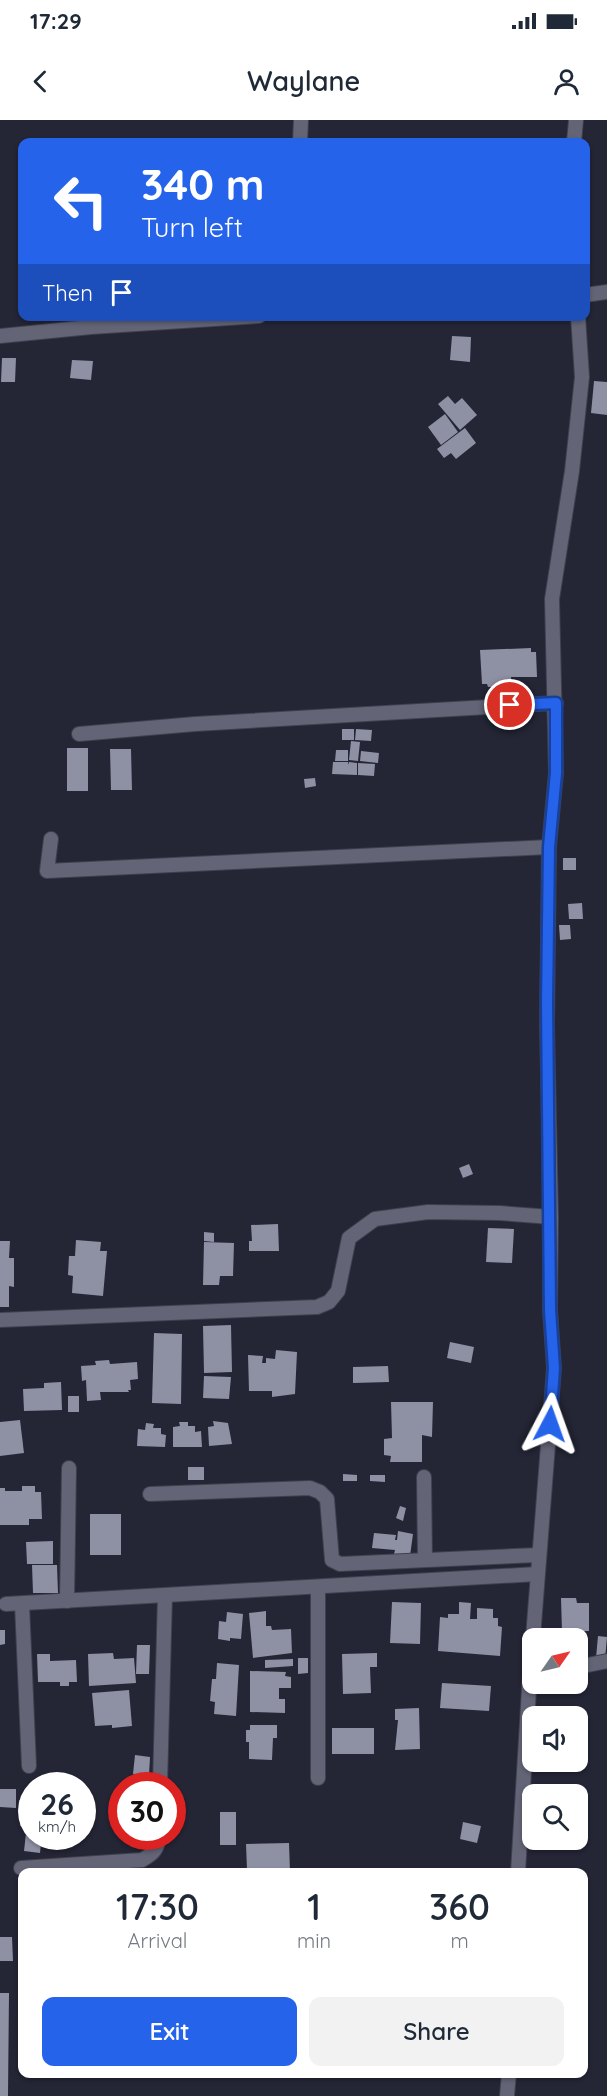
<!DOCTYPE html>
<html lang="en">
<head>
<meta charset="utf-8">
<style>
  :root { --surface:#fff; --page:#f2f2f3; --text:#1f2937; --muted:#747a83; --accent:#2563eb }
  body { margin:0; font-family:Quicksand,sans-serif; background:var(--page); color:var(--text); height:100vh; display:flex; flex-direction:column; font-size:22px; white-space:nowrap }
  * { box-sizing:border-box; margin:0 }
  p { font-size:20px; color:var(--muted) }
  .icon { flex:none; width:33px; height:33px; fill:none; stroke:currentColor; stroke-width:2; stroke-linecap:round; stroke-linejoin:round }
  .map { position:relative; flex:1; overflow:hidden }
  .sheet { position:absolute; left:18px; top:1748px; width:570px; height:210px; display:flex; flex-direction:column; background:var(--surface); border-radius:12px; box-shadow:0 2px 4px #0004 }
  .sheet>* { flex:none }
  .top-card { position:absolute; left:18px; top:18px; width:572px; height:183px; border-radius:12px; box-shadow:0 2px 4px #0004; background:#2563eb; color:#fff; overflow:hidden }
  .needle { width:39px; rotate:56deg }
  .controls { position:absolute; left:522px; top:1508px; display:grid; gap:12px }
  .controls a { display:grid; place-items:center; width:66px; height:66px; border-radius:12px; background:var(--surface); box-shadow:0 2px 4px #0004; font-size:30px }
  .speed { position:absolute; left:18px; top:1652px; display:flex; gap:12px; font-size:30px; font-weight:700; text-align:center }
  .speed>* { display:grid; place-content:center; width:78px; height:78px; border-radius:50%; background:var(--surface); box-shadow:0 2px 4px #0004; line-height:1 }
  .speed small { font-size:15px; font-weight:400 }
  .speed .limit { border:9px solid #d22; background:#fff; color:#111 }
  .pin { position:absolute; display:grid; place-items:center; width:51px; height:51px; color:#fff; margin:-26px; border:3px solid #fff; border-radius:50%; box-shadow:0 2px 6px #0007 }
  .me { position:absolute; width:66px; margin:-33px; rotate:4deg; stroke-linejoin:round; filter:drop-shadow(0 0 4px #0008) }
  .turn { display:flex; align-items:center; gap:21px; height:126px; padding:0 24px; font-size:27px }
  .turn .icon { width:78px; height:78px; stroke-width:2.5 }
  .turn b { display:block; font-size:42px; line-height:51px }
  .then { display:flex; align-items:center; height:57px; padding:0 24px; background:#0003; gap:12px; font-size:22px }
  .eta { display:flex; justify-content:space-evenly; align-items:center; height:102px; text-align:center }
  .eta b { font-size:36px; font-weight:600; line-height:42px }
  .primary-button { display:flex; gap:12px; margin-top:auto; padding:12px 24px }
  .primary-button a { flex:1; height:69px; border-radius:12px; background:var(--accent); color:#fff; font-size:24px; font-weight:600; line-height:69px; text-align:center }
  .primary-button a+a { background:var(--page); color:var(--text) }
  .status { display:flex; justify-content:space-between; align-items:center; height:42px; padding:0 30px; background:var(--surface); direction:ltr }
  .status svg { height:16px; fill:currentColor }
  header { display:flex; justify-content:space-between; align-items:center; height:78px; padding:0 24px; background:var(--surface); font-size:27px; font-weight:600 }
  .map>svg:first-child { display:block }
  .building { fill:#8e91a4 }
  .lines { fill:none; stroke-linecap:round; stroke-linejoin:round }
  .minor-casing { stroke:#3f414e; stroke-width:16 }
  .minor { stroke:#636577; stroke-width:14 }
  .route-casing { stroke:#184099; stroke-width:15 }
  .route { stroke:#2563eb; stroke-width:10 }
</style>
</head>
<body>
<div class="status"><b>17:29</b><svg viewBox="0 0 49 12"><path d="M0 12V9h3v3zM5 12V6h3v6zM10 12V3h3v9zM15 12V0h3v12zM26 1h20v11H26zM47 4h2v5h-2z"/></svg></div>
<header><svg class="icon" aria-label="back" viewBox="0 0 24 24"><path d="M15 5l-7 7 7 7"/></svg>Waylane<svg class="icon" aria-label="person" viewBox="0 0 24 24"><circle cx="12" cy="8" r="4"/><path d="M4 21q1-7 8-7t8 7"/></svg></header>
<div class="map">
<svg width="607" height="1976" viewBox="0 0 607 1976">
  <rect width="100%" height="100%" fill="#242535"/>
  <g class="building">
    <path d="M452 216 471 217 470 242 450 240Z"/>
    <path d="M2 238H16L15 262H1Z"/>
    <path d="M72 240 93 241 91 260 70 258Z"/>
    <path d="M594 261 607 262V295L591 293Z"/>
    <path d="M448 276 455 284 462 278 477 295 460 310 438 284Z"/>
    <path d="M445 294 458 312 441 325 428 307Z"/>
    <path d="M465 308 476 323 456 339 451 333 444 338 437 329Z"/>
    <path d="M531 528V532H536L537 557H511L512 566 488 567 487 564H482L480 530Z"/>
    <rect x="342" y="609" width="12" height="11"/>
    <path d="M356 609 372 610 371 621 355 620Z"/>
    <path d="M351 621 360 622 358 641 349 640Z"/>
    <rect x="67" y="628" width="21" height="43"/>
    <path d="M110 629H131L132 670H111Z"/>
    <path d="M336 630H348V641H335Z"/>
    <path d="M361 631 379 633 378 643 360 641Z"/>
    <path d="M333 642H348L349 645V642L357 643V655L332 654Z"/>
    <path d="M358 643 375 644 374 656 358 655Z"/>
    <path d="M315 658 316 666 305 668 304 659Z"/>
    <rect x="563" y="738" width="13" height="12"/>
    <path d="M582 783 583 799H569L568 784Z"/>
    <path d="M559 805H570L571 819 560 820Z"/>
    <path d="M469 1044 473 1054 463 1058 459 1048Z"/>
    <path d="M278 1104 279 1131H249V1121H252L251 1105Z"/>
    <path d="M488 1108 514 1109 512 1143 486 1142Z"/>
    <path d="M204 1112 214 1113V1122L204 1121Z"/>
    <path d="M76 1120 101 1122 100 1131H107L103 1176 72 1173 73 1156 68 1155 69 1136H75Z"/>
    <path d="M0 1121H10L9 1138H14V1167L9 1166V1187H0Z"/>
    <path d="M204 1122 234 1123 233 1156H220L219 1165H203Z"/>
    <path d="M231 1205 232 1252 204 1253 203 1206Z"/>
    <path d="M154 1213 182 1214 181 1284 152 1283Z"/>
    <path d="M450 1222 474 1227 471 1243 447 1238Z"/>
    <path d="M276 1230 297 1232 295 1274 272 1277V1271H249L248 1235 263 1236 262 1243H266V1238L275 1239Z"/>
    <path d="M109 1240 110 1244 137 1242 138 1259 130 1260 131 1270H128L129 1272H100L101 1280 87 1281 86 1260 82 1261 81 1246 96 1245 95 1241Z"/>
    <path d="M388 1246 389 1262 353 1263V1247Z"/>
    <path d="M204 1256 231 1257 229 1279 203 1278Z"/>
    <path d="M61 1262 62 1290 24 1291 23 1269 44 1268V1263Z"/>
    <rect x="68" y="1276" width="11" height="16"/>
    <path d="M391 1282H433L432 1317 422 1315V1342H390L391 1336 384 1335V1319L392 1318Z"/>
    <path d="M20 1300 24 1333 0 1336V1302Z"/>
    <path d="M213 1301 228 1303 232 1324 209 1326 208 1307 214 1306Z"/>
    <path d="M179 1302H188V1306H195V1312L201 1311 202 1327H173V1307L180 1306Z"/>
    <path d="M146 1303 154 1304 153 1308H161V1314L166 1315 165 1327 137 1326 138 1309 145 1310Z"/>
    <rect x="188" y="1347" width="16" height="13"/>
    <path d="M343 1354 357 1355V1361H343Z"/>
    <path d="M370 1355H385V1362L370 1361Z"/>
    <path d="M22 1366H35V1372H41L42 1399H29V1405H0V1368H5V1371H22Z"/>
    <path d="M400 1386 406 1388 403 1401 396 1398Z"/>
    <rect x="90" y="1394" width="31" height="41"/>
    <path d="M398 1411 413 1414 410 1436 394 1434 395 1430 372 1428 374 1413 396 1415 395 1420H397Z"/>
    <path d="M53 1421V1444H27L26 1422Z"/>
    <path d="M32 1445H57L58 1473H33Z"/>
    <path d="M561 1478H576L577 1483H589V1511L562 1512Z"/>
    <path d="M392 1482 421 1483 420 1524 390 1523Z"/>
    <path d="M459 1482 471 1483 470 1499H477V1488L493 1489V1498H498V1506L502 1507 500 1536 438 1531 440 1497 448 1498V1494H459Z"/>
    <path d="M266 1491V1506H271L272 1510 291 1509 292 1533 253 1538 249 1493Z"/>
    <path d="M227 1492 243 1494 241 1519 230 1518V1521L218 1519 219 1501 226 1502Z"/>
    <path d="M0 1510H5V1524L0 1525Z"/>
    <path d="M598 1516 607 1517 605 1539 596 1538Z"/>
    <path d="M137 1525H150L149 1554H136Z"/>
    <path d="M113 1533 114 1539 134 1538 136 1563 89 1566 88 1534Z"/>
    <path d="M377 1533V1547H370L371 1573 343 1574 342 1534Z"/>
    <path d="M37 1534H50V1541L76 1540 77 1562H69V1566H60V1562H38Z"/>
    <path d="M298 1538H308V1553L298 1554Z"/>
    <path d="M293 1539V1546L265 1548V1540Z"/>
    <path d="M217 1543 239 1545 236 1596 214 1594 215 1582 210 1581 212 1559H216Z"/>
    <path d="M250 1551 286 1552 285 1556 291 1557V1568H279V1579H285V1593L250 1592Z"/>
    <path d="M442 1563 491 1566 489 1591 440 1588Z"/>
    <path d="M129 1570 132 1606 112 1608V1605L95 1606 92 1573Z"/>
    <path d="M419 1588 420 1629 395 1630 398 1600H395V1589Z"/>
    <path d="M250 1605H277V1618H273L272 1640 249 1639V1622H246V1610H250Z"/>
    <rect x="332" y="1608" width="42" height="26"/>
    <path d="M135 1635 150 1637 149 1655 133 1654Z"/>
    <path d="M0 1669H16V1688L0 1687Z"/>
    <path d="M19 1680H32V1705L20 1706Z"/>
    <rect x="220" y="1692" width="16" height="33"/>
    <path d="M463 1702 481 1706 477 1723 460 1719Z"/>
    <path d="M26 1713H32V1716H44V1724L41 1723 40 1733 24 1731Z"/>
    <path d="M289 1723 290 1752 247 1750 246 1724Z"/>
    <path d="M0 1817H12L13 1841H0Z"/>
    <path d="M0 1873H9L8 1976H0Z"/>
  </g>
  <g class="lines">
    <defs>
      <g id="minor">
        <path d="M300 22 301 0"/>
        <path d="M574 22 576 0"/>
        <path d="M585 175 607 172"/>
        <path d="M0 216 91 207 259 196"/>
        <path d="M79 614 195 604 556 583"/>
        <path d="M51 719 47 751 549 727"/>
        <path d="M0 1200 317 1187 329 1182 338 1171 349 1118 375 1099 428 1092 499 1093 551 1097"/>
        <path d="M424 1357 425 1440"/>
        <path d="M150 1374 310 1368 320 1372 327 1379 332 1440 340 1444 538 1435"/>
        <path d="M318 1467V1658"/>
        <path d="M67 1481 69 1348"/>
        <path d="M6 1484 537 1454"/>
        <path d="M22 1484 29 1646"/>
        <path d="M578 1547 607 1541"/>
        <path d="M160 1665 165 1475"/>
        <path d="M21 1748 142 1740C153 1734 158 1729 159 1716"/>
        <path d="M518 1752 529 1569 554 1248 550 1190 551 1097 547 905 549 727 556 653 552 479 572 351 582 257 578 196"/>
        <path d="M507 1976 509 1953"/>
      </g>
    </defs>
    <use href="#minor" class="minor-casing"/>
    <use href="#minor" class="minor"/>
  </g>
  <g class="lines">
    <defs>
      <path id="route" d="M510 585 556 583V653L549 727 547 883 550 1190 554 1248 550 1304"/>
    </defs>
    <use href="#route" class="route-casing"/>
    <use href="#route" class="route"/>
  </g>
</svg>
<div class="controls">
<a><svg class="needle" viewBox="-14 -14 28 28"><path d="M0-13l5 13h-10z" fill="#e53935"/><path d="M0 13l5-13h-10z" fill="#747a83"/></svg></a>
<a><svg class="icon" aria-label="sound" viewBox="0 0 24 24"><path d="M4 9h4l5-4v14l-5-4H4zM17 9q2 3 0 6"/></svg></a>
<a><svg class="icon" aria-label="search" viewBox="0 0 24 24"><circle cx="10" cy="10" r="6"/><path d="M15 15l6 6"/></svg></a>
</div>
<div class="speed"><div>26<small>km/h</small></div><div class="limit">30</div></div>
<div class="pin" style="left:510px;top:585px;background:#d93025"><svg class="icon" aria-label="arrive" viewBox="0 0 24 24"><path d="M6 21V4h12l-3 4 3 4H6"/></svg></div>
<svg class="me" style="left:550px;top:1304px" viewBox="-20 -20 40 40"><path d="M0-17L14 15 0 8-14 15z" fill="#2563eb" stroke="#fff" stroke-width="4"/></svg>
<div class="top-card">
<div class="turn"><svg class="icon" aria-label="left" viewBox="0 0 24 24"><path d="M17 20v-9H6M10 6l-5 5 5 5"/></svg><div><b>340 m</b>Turn left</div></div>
<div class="then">Then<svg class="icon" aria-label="arrive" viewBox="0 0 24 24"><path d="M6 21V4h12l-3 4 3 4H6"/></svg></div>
</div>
<section class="sheet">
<div class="eta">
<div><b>17:30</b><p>Arrival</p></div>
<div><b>1</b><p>min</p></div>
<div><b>360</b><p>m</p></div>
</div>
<div class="primary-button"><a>Exit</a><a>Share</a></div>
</section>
</div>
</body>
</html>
